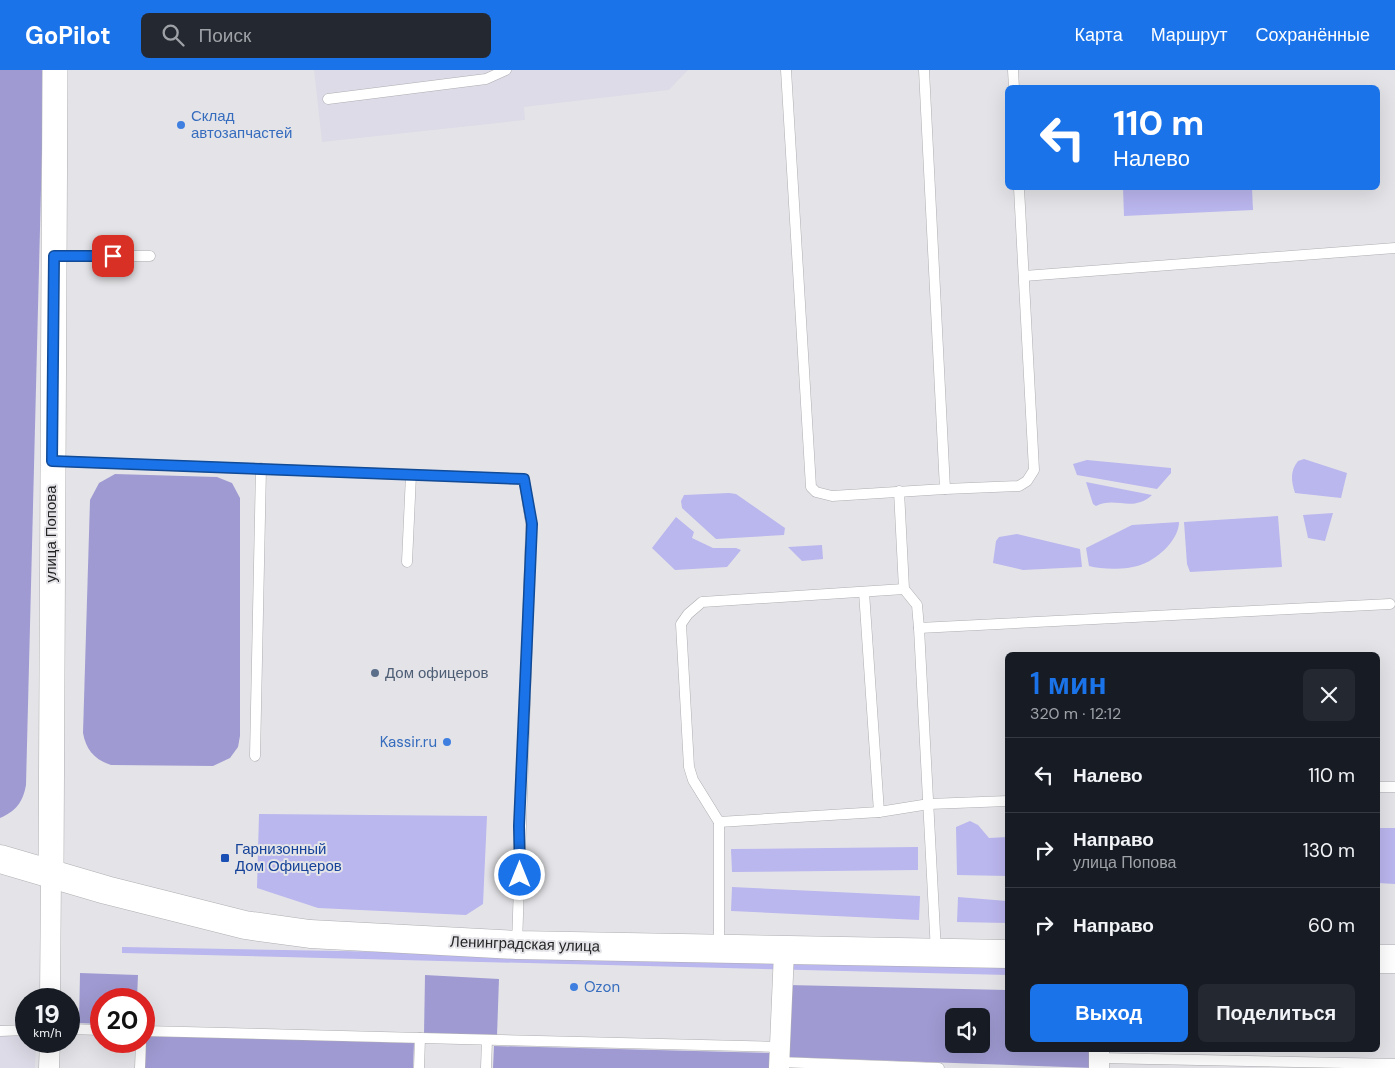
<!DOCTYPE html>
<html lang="ru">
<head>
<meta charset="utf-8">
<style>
  :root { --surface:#171b24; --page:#242831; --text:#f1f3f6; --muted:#9ea1a6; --line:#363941; --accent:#1a73e8 }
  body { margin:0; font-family:"DM Sans",sans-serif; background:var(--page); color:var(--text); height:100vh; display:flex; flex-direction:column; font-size:19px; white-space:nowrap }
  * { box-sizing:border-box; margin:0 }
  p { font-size:16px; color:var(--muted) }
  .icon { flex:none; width:28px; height:28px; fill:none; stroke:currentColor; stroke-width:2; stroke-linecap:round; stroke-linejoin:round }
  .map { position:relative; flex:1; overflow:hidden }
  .details { position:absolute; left:1005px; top:582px; width:375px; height:400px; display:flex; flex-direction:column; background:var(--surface); border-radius:8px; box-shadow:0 5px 20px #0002 }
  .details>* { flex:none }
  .hud { position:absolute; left:1005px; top:15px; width:375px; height:105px; border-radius:8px; box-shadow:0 5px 20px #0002; background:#1a73e8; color:#fff; overflow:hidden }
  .tools { position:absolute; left:945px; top:938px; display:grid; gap:10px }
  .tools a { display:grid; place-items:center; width:45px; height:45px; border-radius:8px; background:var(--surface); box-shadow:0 5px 20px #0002; font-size:25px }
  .speed { position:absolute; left:15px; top:918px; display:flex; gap:10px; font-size:25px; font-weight:700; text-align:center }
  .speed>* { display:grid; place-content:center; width:65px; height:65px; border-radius:50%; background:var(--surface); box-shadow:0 5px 20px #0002; line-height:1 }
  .speed small { font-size:12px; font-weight:400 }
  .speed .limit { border:8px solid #d22; background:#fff; color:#111 }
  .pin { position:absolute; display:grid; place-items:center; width:42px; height:42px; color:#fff; margin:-21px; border-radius:10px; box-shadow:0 2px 8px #0006 }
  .me { position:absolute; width:55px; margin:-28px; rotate:0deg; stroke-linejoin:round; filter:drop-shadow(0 0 4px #0008) }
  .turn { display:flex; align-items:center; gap:18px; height:105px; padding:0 25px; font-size:22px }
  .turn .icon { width:65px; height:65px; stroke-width:2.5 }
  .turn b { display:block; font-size:35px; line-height:42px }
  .round { display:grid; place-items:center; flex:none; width:52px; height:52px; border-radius:8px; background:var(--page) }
  .head { display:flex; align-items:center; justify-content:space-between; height:85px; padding:0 25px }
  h1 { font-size:30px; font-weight:600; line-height:38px; color:var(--accent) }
  .primary-button { display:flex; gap:10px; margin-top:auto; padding:10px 25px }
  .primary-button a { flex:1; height:58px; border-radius:8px; background:var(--accent); color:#fff; font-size:20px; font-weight:600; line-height:58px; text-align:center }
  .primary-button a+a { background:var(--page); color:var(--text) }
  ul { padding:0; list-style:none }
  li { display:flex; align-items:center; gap:15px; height:75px; padding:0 25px; border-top:1px solid var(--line) }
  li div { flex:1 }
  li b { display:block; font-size:19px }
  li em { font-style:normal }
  header { display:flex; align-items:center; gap:30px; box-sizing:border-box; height:70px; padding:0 25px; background:var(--accent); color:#fff }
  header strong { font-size:24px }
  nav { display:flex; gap:28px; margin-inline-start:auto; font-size:18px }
  .search { width:350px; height:45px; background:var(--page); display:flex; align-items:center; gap:12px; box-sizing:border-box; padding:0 18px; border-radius:8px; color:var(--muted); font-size:19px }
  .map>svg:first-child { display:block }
  .built { fill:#dcdbe7 }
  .green { fill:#bab6ee }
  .forest { fill:#9f9bd2; fill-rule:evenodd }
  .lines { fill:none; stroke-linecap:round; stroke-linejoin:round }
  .service-casing { stroke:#aeadb1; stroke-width:11 }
  .minor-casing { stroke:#aeadb1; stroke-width:21 }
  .tertiary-casing { stroke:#aeadb1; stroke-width:26 }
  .primary-casing { stroke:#aeadb1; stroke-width:29 }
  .service { stroke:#fff; stroke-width:10 }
  .minor { stroke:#fff; stroke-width:20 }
  .tertiary { stroke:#fff; stroke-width:25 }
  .primary { stroke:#fff; stroke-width:28 }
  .route-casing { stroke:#114b97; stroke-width:12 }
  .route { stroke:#1a73e8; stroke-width:9 }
  .shop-dot { fill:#3f7fe0; stroke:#e4e4e8; stroke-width:2 }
  .service-dot { fill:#5c6f8a; stroke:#e4e4e8; stroke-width:2 }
  .transit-dot { fill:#1a4fb4; stroke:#e4e4e8; stroke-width:2 }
  .labels { text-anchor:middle; stroke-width:4; stroke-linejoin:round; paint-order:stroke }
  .shop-label { font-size:15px; fill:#366cbe; stroke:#e4e4e8; text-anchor:start }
  .street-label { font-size:15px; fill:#252526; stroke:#e4e4e8 }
  .service-label { font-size:15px; fill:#4e5e75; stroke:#e4e4e8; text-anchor:start }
  .transit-label { font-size:15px; fill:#164399; stroke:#e4e4e8; text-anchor:start }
</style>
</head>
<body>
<header>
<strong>GoPilot</strong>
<div class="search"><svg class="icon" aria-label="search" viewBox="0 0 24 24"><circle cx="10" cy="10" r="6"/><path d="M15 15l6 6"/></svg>Поиск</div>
<nav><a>Карта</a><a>Маршрут</a><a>Сохранённые</a></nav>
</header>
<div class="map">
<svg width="1395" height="998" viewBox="0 0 1395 998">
  <rect width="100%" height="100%" fill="#e4e4e8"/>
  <g class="built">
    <path d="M314 0H688L669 20 524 37 525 50 322 72Z"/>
    <path d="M0 955 26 958V971H36L35 998H0Z"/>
  </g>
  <g class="green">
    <path d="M1123 118H1252L1253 140 1124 146Z"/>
    <path d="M1304 389 1347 403 1341 428 1295 423C1291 411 1290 401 1298 391Z"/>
    <path d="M1087 390 1171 398V403L1157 419 1077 405 1073 394Z"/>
    <path d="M1086 412 1152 425C1132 443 1116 426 1096 436L1093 434Z"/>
    <path d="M729 423 736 424 785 458 784 465 716 469 682 438 681 431 684 425Z"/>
    <path d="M1333 443 1325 471 1308 468 1303 445Z"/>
    <path d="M1278 446 1282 497 1190 502 1187 494 1184 452Z"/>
    <path d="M676 447 694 462 692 468 713 478H736L741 480 727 497 675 500 652 478Z"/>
    <path d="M1179 452C1179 469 1159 488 1143 494 1128 500 1104 500 1089 496L1086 478 1132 455Z"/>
    <path d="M1017 464 1080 479 1082 497 1023 500 993 493 996 471 999 467Z"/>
    <path d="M822 475 823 489 802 491 788 477Z"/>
    <path d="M259 744 487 746 483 834 466 845 318 838 257 818Z"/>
    <path d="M970 751 978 755 989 768 1007 767V806L957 805 956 757Z"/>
    <path d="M1378 758H1395V814L1378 813Z"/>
    <path d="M918 777V800L732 802 731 779Z"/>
    <path d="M732 817 920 826 919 850 731 841Z"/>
    <path d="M958 827 1007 831V853L957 852Z"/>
    <path d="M122 877 1007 893 1008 905 122 883Z"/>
  </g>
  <g class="forest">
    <path d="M0 0H44L26 715C23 732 16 741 0 748Z"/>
    <path d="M115 404 217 407 232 413 240 428V666L238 677 230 688 213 696 111 695C95 690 86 680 83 663L90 430 99 413Z"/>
    <path d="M80 903 138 905 137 929H101V954L79 953Z"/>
    <path d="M425 905 499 909 497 966 424 964Z"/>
    <path d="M788 915 1007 920 1008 980H1093L1094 998 784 987ZM954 946H981V974H954Z"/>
    <path d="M144 965 414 973 413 998H142Z"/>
    <path d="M494 976 775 983 774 998H493Z"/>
  </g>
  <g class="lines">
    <defs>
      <g id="service">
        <path d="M786 0 811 417 816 422 832 426 945 419 924 0"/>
        <path d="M1013 0 1014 18"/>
        <path d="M328 29 486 9 506 0"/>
        <path d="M55 186H150"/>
        <path d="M1024 206 1395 178"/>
        <path d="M52 391 524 409 531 454 517 875"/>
        <path d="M945 419 1019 416 1027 411 1034 400 1019 118"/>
        <path d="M899 421 904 519 917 535 919 558 936 882"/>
        <path d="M407 492 411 405"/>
        <path d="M904 519 702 532 688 544 681 554 689 697 693 710 719 752 879 742 929 734 1008 731"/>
        <path d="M864 522 879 742"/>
        <path d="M919 558 1390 534"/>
        <path d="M255 686 261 398"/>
        <path d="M1378 717H1395"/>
        <path d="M719 879V752"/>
        <path d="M69 959 101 960"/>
        <path d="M0 961 26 960"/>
        <path d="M144 961 780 977"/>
        <path d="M1099 988 1395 994"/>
        <path d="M779 992 939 998"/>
        <path d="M140 998 141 971"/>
        <path d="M419 998 420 968"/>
        <path d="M486 998 487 970"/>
      </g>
      <g id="minor">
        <path d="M50 929 51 804"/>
        <path d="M49 998 50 971"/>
        <path d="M779 998 784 882"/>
        <path d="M1099 998V980"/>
      </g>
      <path id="tertiary" d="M51 804 55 0"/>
      <g id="primary">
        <path d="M0 789 106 820 245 855 310 864 517 875 1008 884"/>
        <path d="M1378 889H1395"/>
      </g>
    </defs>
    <use href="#service" class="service-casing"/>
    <use href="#minor" class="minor-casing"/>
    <use href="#tertiary" class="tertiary-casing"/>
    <use href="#primary" class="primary-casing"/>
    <use href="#service" class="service"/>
    <use href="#minor" class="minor"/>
    <use href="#tertiary" class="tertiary"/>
    <use href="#primary" class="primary"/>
  </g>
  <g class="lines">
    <defs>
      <path id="route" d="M113 186H54L52 391 524 409 532 454 519 756 520 805"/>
    </defs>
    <use href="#route" class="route-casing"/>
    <use href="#route" class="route"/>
  </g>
  <g class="shop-dot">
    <circle cx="181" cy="55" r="5"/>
    <circle cx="447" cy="672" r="5"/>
    <circle cx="574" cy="917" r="5"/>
  </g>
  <circle class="service-dot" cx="375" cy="603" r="5"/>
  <rect class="transit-dot" x="220" y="783" width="10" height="10" rx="2.5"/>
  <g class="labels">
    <g class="shop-label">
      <text x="191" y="51">Склад<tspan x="191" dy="17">автозапчастей</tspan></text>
      <text x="437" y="677" text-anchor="end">Kassir.ru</text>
      <text x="584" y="922">Ozon</text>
    </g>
    <g class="street-label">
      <text transform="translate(51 464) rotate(-90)" y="5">улица Попова</text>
      <text transform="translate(525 874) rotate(2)" y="5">Ленинградская улица</text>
    </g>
    <g class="service-label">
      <text x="385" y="608">Дом офицеров</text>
    </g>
    <g class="transit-label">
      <text x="235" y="784">Гарнизонный<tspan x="235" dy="17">Дом Офицеров</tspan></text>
    </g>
  </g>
</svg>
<div class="tools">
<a><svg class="icon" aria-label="sound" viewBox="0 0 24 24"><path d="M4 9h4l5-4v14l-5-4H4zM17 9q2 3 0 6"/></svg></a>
</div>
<div class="speed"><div>19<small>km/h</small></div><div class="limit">20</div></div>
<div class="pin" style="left:113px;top:186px;background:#d93025"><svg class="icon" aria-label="arrive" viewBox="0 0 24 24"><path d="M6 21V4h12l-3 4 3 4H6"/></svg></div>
<svg class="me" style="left:520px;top:805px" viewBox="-20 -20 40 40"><circle r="17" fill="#1a73e8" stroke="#fff" stroke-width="3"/><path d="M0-11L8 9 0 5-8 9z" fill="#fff"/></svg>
<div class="hud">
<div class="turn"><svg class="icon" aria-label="left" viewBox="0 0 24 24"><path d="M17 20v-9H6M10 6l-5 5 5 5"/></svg><div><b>110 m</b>Налево</div></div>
</div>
<section class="details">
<div class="head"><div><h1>1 мин</h1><p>320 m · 12:12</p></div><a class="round"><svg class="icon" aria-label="close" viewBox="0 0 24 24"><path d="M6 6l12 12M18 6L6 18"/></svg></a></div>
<ul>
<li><svg class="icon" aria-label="left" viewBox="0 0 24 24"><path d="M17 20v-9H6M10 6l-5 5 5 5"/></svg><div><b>Налево</b></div><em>110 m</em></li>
<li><svg class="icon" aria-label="right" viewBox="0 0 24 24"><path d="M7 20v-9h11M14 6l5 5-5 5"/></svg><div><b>Направо</b><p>улица Попова</p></div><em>130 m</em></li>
<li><svg class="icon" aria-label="right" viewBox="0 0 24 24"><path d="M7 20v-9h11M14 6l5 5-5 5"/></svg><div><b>Направо</b></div><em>60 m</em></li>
</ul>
<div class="primary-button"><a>Выход</a><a>Поделиться</a></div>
</section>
</div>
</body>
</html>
